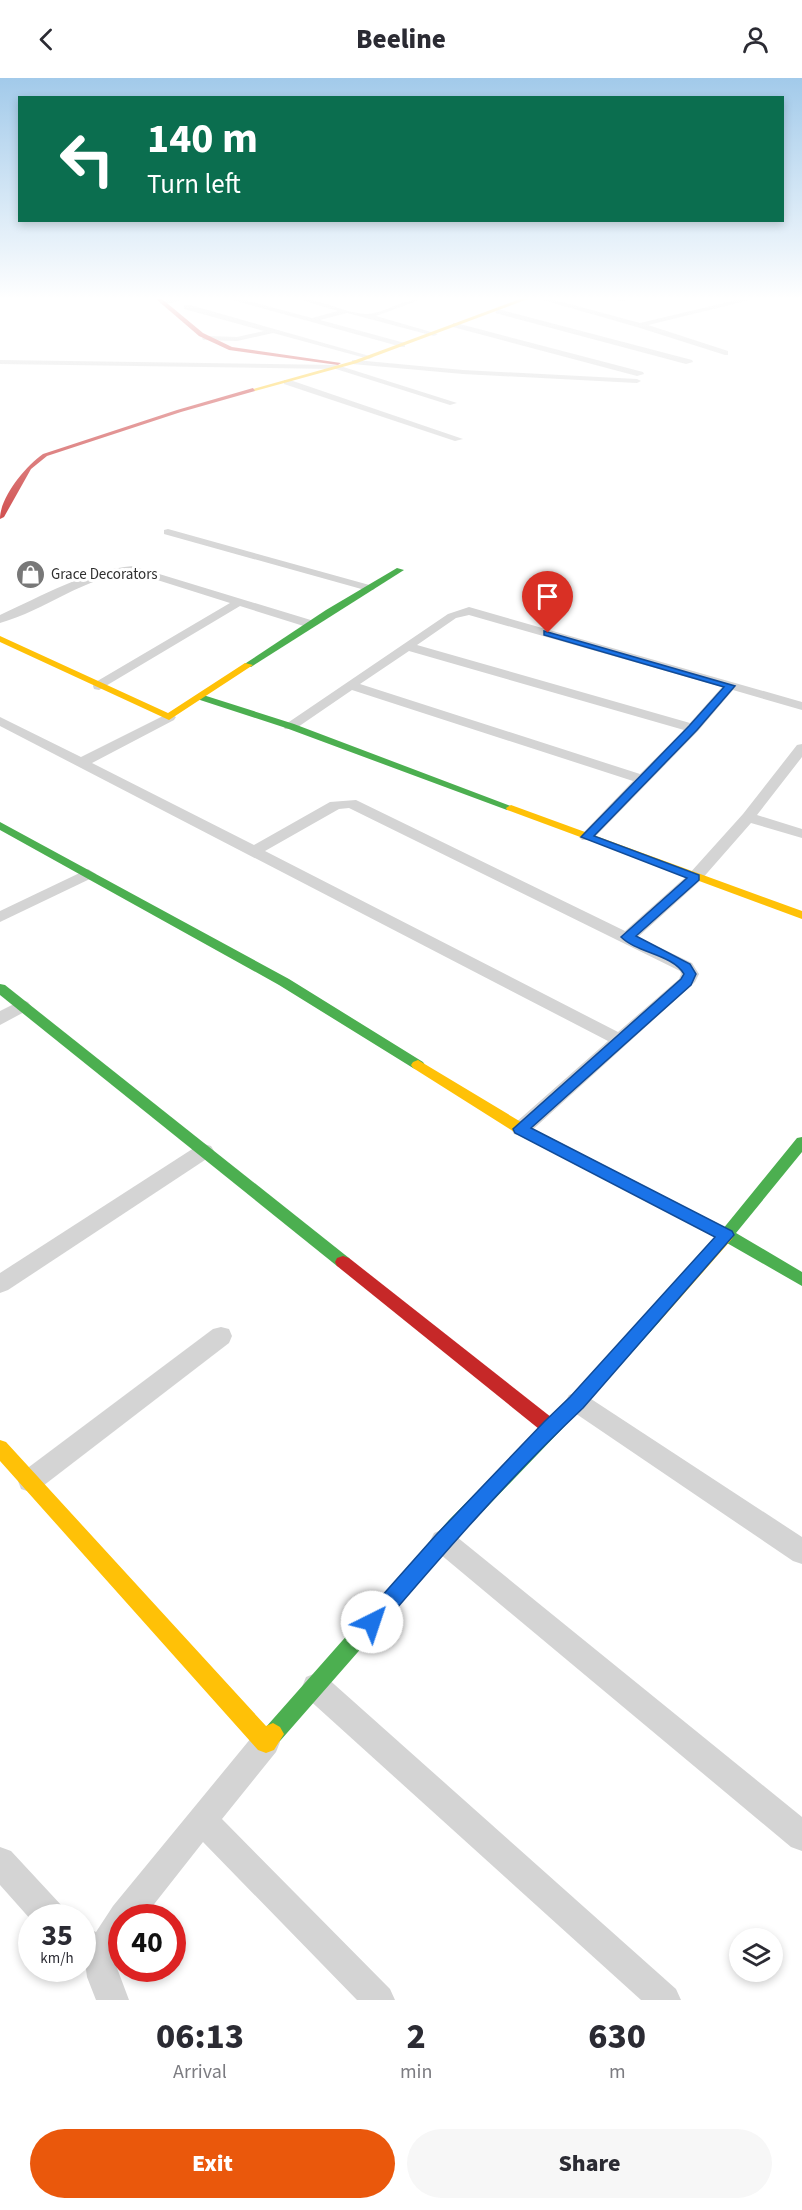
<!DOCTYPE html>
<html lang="en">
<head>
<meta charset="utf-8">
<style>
  :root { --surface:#fff; --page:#f7f7f7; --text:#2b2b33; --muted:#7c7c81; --accent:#ea580c }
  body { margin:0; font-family:"Source Sans 3",sans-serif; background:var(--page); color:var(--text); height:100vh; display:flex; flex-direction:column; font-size:22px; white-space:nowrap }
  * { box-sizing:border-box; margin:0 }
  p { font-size:20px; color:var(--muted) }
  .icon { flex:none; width:33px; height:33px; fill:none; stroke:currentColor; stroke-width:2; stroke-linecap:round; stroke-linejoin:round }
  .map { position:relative; height:1922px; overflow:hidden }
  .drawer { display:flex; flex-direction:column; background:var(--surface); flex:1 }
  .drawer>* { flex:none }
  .top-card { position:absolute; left:18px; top:18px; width:766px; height:126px; border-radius:0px; box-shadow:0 3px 9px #0003; background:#0b6e4f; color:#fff; overflow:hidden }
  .controls { position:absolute; left:729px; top:1850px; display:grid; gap:12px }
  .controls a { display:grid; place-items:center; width:54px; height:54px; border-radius:50%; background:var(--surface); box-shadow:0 3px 9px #0003; font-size:30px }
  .speed { position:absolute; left:18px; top:1826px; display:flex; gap:12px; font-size:30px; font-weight:700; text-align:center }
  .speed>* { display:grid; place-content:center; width:78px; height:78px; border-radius:50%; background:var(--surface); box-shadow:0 3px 9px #0003; line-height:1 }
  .speed small { font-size:15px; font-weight:400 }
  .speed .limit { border:9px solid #d22; background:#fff; color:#111 }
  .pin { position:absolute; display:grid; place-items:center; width:51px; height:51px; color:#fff; margin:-62px -26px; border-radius:50% 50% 50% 0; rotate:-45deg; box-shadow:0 0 6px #0007 }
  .pin .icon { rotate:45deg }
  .me { position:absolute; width:66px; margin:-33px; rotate:41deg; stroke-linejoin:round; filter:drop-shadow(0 0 4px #0008) }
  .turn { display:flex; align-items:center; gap:21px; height:126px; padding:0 30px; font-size:27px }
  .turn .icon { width:78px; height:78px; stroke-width:2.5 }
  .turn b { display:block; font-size:42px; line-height:51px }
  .eta { display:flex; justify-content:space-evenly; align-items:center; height:102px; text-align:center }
  .eta b { font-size:36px; font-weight:800; line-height:42px }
  .cta { display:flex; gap:12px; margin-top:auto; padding:12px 30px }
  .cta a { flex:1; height:69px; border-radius:36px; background:var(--accent); color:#fff; font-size:24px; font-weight:800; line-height:69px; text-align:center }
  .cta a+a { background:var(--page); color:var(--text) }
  header { display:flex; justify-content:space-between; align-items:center; height:78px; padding:0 30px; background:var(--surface); font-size:27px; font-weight:800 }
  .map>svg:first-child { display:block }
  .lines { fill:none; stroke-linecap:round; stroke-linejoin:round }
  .street { fill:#d4d4d4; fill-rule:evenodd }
  .fast { fill:#4caf50; fill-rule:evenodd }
  .slow { fill:#ffc107; fill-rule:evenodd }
  .jam { fill:#c62828; fill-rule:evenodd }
  .route { fill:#1a73e8; stroke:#114b97; stroke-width:1.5 }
  .labels { text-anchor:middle; stroke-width:6; stroke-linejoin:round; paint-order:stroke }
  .far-poi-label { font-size:15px; fill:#2f2f2f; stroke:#fff; text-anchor:start }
</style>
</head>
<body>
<header><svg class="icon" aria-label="back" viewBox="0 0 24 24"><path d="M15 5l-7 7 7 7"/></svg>Beeline<svg class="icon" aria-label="person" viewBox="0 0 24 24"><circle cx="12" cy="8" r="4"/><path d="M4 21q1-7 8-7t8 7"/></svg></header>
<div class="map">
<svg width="802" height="1922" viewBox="0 0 802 1922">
  <rect width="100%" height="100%" fill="#fff"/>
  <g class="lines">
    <g class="street">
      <path d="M172 221H186L163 227 159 225Z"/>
      <path d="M229 221H241L312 240 338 233 298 221C323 221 346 236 367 236 383 236 402 221 422 221L376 238 438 256 434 258 347 235 320 242 405 265V269H402Z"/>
      <path d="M539 221H551L640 245 741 221H754L648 247 728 273V277H725L637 249Z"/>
      <path d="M613 221H625L626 222 622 224Z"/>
      <path d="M184 227H190L373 279 369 281 273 255 237 263 203 262 202 260 206 258 237 259 264 253 184 231Z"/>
      <path d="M498 231 692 282 693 284 686 286 495 235Z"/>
      <path d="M456 245 643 294 644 296 637 298 453 249V245Z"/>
      <path d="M0 282 337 287 457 325 450 327 336 291 0 286Z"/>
      <path d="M355 282 463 292 637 301 641 303 637 305 463 296 352 286V282Z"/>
      <path d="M284 302H290L463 361 455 363 284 306Z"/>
      <path d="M168 451 373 508 375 510 373 512H365L164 456V452Z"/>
      <path d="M133 488 314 543 316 546 310 550 240 528 99 612 94 611 93 608 94 605 230 525 132 494C84 499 46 532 0 545V537C42 518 86 492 133 488Z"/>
      <path d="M469 529 802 624V632L733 612 698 653 592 762H582L579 759 582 756 633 703 352 612 295 651H285L283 648 448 536ZM469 537 722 609 690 645 417 567 456 540ZM409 573 684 652 640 696 360 606Z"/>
      <path d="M169 635 176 639 174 642 92 685 254 767 330 724 356 722 625 853 689 796 743 736 797 667 802 666V679L757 737 802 751V760L751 745 701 802 638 859 692 885 699 896 695 904 528 1056 521 1058 514 1056 511 1051 514 1046 608 963 0 648V639L81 679ZM349 730 680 893 681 896 679 901 618 954 265 773 339 731Z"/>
      <path d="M88 791 96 796 94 799 0 844V833Z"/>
      <path d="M22 922 28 924 31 928 28 932 0 947V933Z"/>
      <path d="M204 1066 211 1068 214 1073 211 1078 8 1212 0 1215V1195L197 1068Z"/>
      <path d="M221 1249 229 1251 232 1258 229 1265 39 1411 30 1414 21 1411 18 1403 21 1395 213 1251Z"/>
      <path d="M577 1314 585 1317 802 1459V1486L793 1483 569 1331 565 1324 569 1317Z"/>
      <path d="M443 1451 452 1455 802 1739V1773L791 1769 434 1471 430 1463 434 1455Z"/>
      <path d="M316 1595 326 1599 676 1911 681 1922H641L306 1619 302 1609 306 1599Z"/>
      <path d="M266 1650 276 1654 280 1664 276 1674 222 1741 390 1911 395 1922H357L203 1764 144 1839H122V1869L117 1881V1890L129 1922H96L87 1899 85 1884 82 1882V1848L96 1854 113 1828 256 1654Z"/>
      <path d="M0 1769 11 1773 62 1828 66 1839H32V1843L0 1807Z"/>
    </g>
    <g class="fast">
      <path d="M397 490 404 492 251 589 243 587 326 532Z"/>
      <path d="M200 616 294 646 516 730 515 732H507L286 650 197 621 195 619Z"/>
      <path d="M0 744 289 901 423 984 425 987 418 992 413 990 279 907 0 752Z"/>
      <path d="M0 906 5 907 349 1180 351 1184 349 1188 343 1190 337 1188 0 917Z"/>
      <path d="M802 1059V1074L736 1155 802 1194V1208L720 1161 718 1157 797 1060Z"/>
      <path d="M654 1231 660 1233 662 1238 660 1243 583 1329 463 1454 280 1663 273 1667 266 1663 262 1656 266 1649 449 1442 571 1319 648 1233Z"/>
    </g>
    <g class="slow">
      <path d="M520 221H528L357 285 255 313 250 312 353 283Z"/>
      <path d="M0 558 168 635 245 585 253 587 169 642 0 564Z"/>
      <path d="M511 727 802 833V841L507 732 506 730Z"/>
      <path d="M418 982 526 1047 732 1153 734 1157 732 1161 660 1243 654 1245 648 1243 646 1238 648 1233 715 1159 516 1055 413 990 411 987 413 984Z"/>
      <path d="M0 1362 6 1364 266 1648 273 1645 280 1649 284 1656 274 1672 266 1675 258 1672 0 1383Z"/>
    </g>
    <g class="jam">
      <path d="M156 221H162L203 255 232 269 341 285 338 287 229 272 199 258Z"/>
      <path d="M253 310 255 313 181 334 47 378 31 391 4 439 0 441C0 419 25 389 43 376L177 332Z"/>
      <path d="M343 1178 349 1180 556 1343 559 1349 556 1355 550 1357 544 1355 337 1188 335 1184 337 1180Z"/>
    </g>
  </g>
  <linearGradient id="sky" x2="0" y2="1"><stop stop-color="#a2caea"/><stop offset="0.45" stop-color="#fff"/><stop offset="1" stop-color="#fff" stop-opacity="0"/></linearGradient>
  <rect width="802" height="490" fill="url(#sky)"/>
  <path class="route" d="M544 553 735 608 697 652 594 758 699 797V802L636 858 690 886 696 896 691 907 531 1050 732 1153 734 1157 583 1330C510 1399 444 1475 379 1551L372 1554 365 1551 362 1544 365 1537 436 1457 544 1344 570 1319 715 1159 515 1055 513 1051 681 901 684 896C672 876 637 875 621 859L687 800 581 759 689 648 724 609 544 557Z"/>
  <defs>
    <symbol id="shop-disc" viewBox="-11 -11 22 22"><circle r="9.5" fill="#787878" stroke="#fff"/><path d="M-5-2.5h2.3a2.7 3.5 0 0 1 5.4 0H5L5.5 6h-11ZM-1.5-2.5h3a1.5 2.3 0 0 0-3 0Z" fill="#fff"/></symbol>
  </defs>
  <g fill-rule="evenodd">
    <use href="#shop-disc" x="14" y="480" width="33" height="33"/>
  </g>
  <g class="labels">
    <g class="far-poi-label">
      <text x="51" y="501">Grace Decorators</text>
    </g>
  </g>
</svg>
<div class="controls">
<a><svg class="icon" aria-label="layers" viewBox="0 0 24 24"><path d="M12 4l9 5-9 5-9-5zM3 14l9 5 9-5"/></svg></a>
</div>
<div class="speed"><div>35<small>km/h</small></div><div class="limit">40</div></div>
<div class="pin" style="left:548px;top:555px;background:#d93025"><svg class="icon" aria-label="arrive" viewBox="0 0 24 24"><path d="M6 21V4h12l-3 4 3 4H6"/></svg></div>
<svg class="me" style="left:372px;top:1544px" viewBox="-20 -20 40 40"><circle r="19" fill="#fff"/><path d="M0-13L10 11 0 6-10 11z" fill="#1a73e8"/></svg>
<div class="top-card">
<div class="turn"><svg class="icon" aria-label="left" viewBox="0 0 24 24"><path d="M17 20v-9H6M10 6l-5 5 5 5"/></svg><div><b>140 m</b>Turn left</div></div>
</div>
</div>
<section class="drawer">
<div class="eta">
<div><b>06:13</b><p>Arrival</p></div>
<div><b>2</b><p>min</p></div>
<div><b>630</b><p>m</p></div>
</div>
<div class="cta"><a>Exit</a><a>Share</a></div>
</section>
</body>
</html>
